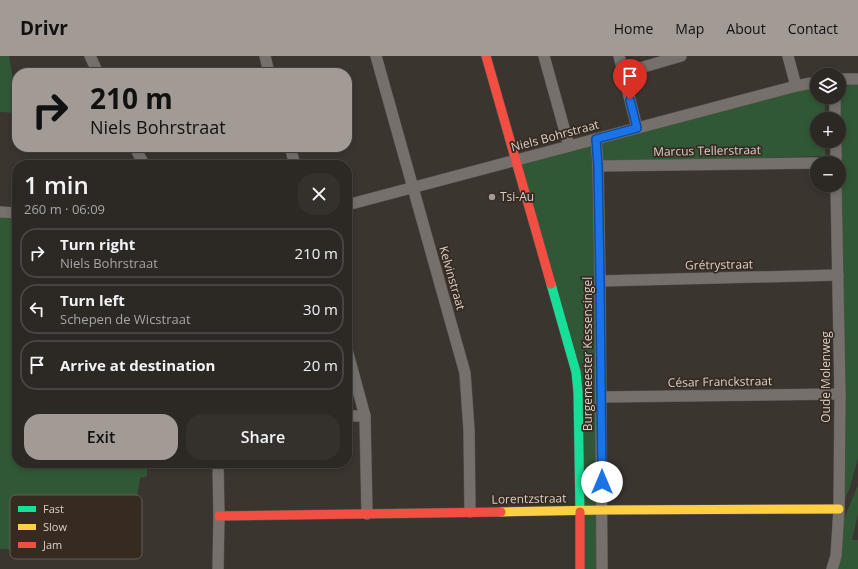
<!DOCTYPE html>
<html lang="en">
<head>
<meta charset="utf-8">
<style>
  :root { --surface:#2c2824; --page:#34302c; --text:#f1f3f6; --muted:#a6a6a6; --line:#484441; --accent:#a19a95 }
  body { margin:0; font-family:"Open Sans",sans-serif; background:var(--page); color:var(--text); height:100vh; display:flex; flex-direction:column; font-size:15px; white-space:nowrap }
  * { box-sizing:border-box; margin:0 }
  p { font-size:13px; color:var(--muted) }
  .icon { flex:none; width:22px; height:22px; fill:none; stroke:currentColor; stroke-width:2; stroke-linecap:round; stroke-linejoin:round }
  .map { position:relative; flex:1; overflow:hidden }
  .sheet { position:absolute; left:12px; top:104px; width:340px; height:308px; display:flex; flex-direction:column; background:var(--surface); border-radius:16px; box-shadow:0 2px 6px #0003,0 0 0 1px var(--line) }
  .sheet>* { flex:none }
  .banner { position:absolute; left:12px; top:12px; width:340px; height:84px; border-radius:16px; box-shadow:0 2px 6px #0003,0 0 0 1px var(--line); background:#a19a95; color:#111; overflow:hidden }
  .fabs { position:absolute; left:810px; top:12px; display:grid; gap:8px }
  .fabs a { display:grid; place-items:center; width:36px; height:36px; border-radius:50%; background:var(--surface); box-shadow:0 2px 6px #0003,0 0 0 1px var(--line); font-size:20px }
  .pin { position:absolute; display:grid; place-items:center; width:34px; height:34px; color:#fff; margin:-41px -17px; border-radius:50% 50% 50% 0; rotate:-45deg; box-shadow:0 0 4px #0007 }
  .pin .icon { rotate:45deg }
  .me { position:absolute; width:44px; margin:-22px; rotate:0deg; stroke-linejoin:round; filter:drop-shadow(0 0 3px #0008) }
  .turn { display:flex; align-items:center; gap:14px; height:84px; padding:0 12px; font-size:18px }
  .turn .icon { width:52px; height:52px; stroke-width:2.5 }
  .turn b { display:block; font-size:28px; line-height:34px }
  .round { display:grid; place-items:center; flex:none; width:42px; height:42px; border-radius:16px; background:var(--page) }
  .head { display:flex; align-items:center; justify-content:space-between; height:68px; padding:0 12px }
  h1 { font-size:24px; font-weight:600; line-height:30px }
  .primary-button { display:flex; gap:8px; margin-top:auto; padding:8px 12px }
  .primary-button a { flex:1; height:46px; border-radius:16px; background:var(--accent); color:#111; font-size:16px; font-weight:600; line-height:46px; text-align:center }
  .primary-button a+a { background:var(--page); color:var(--text) }
  ul { padding:0; list-style:none }
  li { display:flex; align-items:center; gap:12px; height:50px; margin:0 8px 6px; padding:0 4px; border:2px solid var(--line); border-radius:16px }
  li div { flex:1 }
  li b { display:block; font-size:15px }
  li em { font-style:normal }
  header { display:flex; align-items:center; gap:24px; box-sizing:border-box; height:56px; padding:0 20px; background:var(--accent); color:#111 }
  header strong { font-size:19px }
  nav { display:flex; gap:22px; margin-inline-start:auto; font-size:14px }
  .map>svg:first-child { display:block }
  .green { fill:#315836 }
  .lines { fill:none; stroke-linecap:round; stroke-linejoin:round }
  .street-casing { stroke:#59534f; stroke-width:12 }
  .fast-casing { stroke:#59534f; stroke-width:10 }
  .slow-casing { stroke:#59534f; stroke-width:10 }
  .jam-casing { stroke:#59534f; stroke-width:10 }
  .street { stroke:#75706c; stroke-width:11 }
  .fast { stroke:#16e098; stroke-width:9 }
  .slow { stroke:#ffcf43; stroke-width:9 }
  .jam { stroke:#f24e42; stroke-width:9 }
  .route-casing { stroke:#114b97; stroke-width:10 }
  .route { stroke:#1a73e8; stroke-width:7 }
  .poi-dot { fill:#a19a95; stroke:#362a21; stroke-width:1.5 }
  .labels { text-anchor:middle; stroke-width:3.5; stroke-linejoin:round; paint-order:stroke }
  .street-label { font-size:12px; fill:#d8d1cb; stroke:#362a21 }
  .poi-label { font-size:12px; fill:#d8d1cb; stroke:#362a21; text-anchor:start }
  .key { fill:#362a21; stroke:#675c54; stroke-width:1 }
  .key-label { font-size:11px; fill:#d8d1cb }
</style>
</head>
<body>
<header>
<strong>Drivr</strong>
<nav><a>Home</a><a>Map</a><a>About</a><a>Contact</a></nav>
</header>
<div class="map">
<svg width="858" height="513" viewBox="0 0 858 513">
  <rect width="100%" height="100%" fill="#3b3530"/>
  <g class="green">
    <path d="M0 0H9L17 48V57L0 56Z"/>
    <path d="M850 28H858V402L850 431 842 450 839 215V36Z"/>
    <path d="M817 30V41H825V63H817V85H825V100L602 106 601 86 805 31Z"/>
    <path d="M592 88 594 109V222L598 450H583L581 344 521 107Z"/>
    <path d="M0 162 17 163V407H147V420L140 422 127 501H53L51 493H0Z"/>
    <path d="M858 429V458L852 484H858V513H837L843 465Z"/>
    <rect x="584" y="458" width="14" height="55"/>
  </g>
  <g class="lines">
    <defs>
      <g id="street">
        <path d="M90 0 98 17"/>
        <path d="M265 0 269 17"/>
        <path d="M376 0 465 317 469 374 470 456"/>
        <path d="M544 0 569 90"/>
        <path d="M619 0 637 72"/>
        <path d="M788 0 796 30"/>
        <path d="M623 17 681 0"/>
        <path d="M839 23H858"/>
        <path d="M835 41V63"/>
        <path d="M596 83 598 110 600 225 602 513"/>
        <path d="M836 85V107"/>
        <path d="M135 91 144 109"/>
        <path d="M290 91 295 109"/>
        <path d="M825 107H836"/>
        <path d="M598 110 817 107"/>
        <path d="M347 149 796 30 817 26"/>
        <path d="M0 156 17 157"/>
        <path d="M600 225 838 219"/>
        <path d="M347 294 365 360 367 458"/>
        <path d="M601 341 840 338"/>
        <path d="M347 360H365"/>
        <path d="M218 407 219 460 218 513"/>
        <path d="M832 513 836 500 839 453 840 338 836 129"/>
      </g>
      <path id="fast" d="M551 228 576 316 578 336 580 456"/>
      <path id="slow" d="M501 456 602 454 839 453"/>
      <g id="jam">
        <path d="M486 0 551 228"/>
        <path d="M580 456V513"/>
        <path d="M219 460 501 456"/>
      </g>
    </defs>
    <use href="#street" class="street-casing"/>
    <use href="#fast" class="fast-casing"/>
    <use href="#slow" class="slow-casing"/>
    <use href="#jam" class="jam-casing"/>
    <use href="#street" class="street"/>
    <use href="#fast" class="fast"/>
    <use href="#slow" class="slow"/>
    <use href="#jam" class="jam"/>
  </g>
  <g class="lines">
    <defs>
      <path id="route" d="M602 426 600 225 598 110 596 83 637 72 630 44"/>
    </defs>
    <use href="#route" class="route-casing"/>
    <use href="#route" class="route"/>
  </g>
  <circle class="poi-dot" cx="492" cy="141" r="4"/>
  <g class="labels">
    <g class="street-label">
      <text transform="translate(555 80) rotate(-15)" y="4">Niels Bohrstraat</text>
      <text transform="translate(707 95) rotate(-1)" y="4">Marcus Tellerstraat</text>
      <text transform="translate(719 209) rotate(-1)" y="4">Grétrystraat</text>
      <text transform="translate(452 222) rotate(74)" y="4">Kelvinstraat</text>
      <text transform="translate(588 298) rotate(-90)" y="4">Burgemeester Kessensingel</text>
      <text transform="translate(826 321) rotate(-90)" y="4">Oude Molenweg</text>
      <text transform="translate(720 326) rotate(-1)" y="4">César Franckstraat</text>
      <text transform="translate(529 443) rotate(-1)" y="4">Lorentzstraat</text>
    </g>
    <g class="poi-label">
      <text x="500" y="145">Tsi-Au</text>
    </g>
  </g>
  <rect x="10" y="439" width="132" height="64" rx="6" class="key"/>
  <rect x="18" y="450" width="18" height="6" fill="#16e098"/>
  <rect x="18" y="468" width="18" height="6" fill="#ffcf43"/>
  <rect x="18" y="486" width="18" height="6" fill="#f24e42"/>
  <g class="key-label">
    <text x="43" y="457">Fast</text>
    <text x="43" y="475">Slow</text>
    <text x="43" y="493">Jam</text>
  </g>
</svg>
<div class="fabs">
<a><svg class="icon" aria-label="layers" viewBox="0 0 24 24"><path d="M12 4l9 5-9 5-9-5zM3 14l9 5 9-5"/></svg></a>
<a>+</a>
<a>−</a>
</div>
<div class="pin" style="left:630px;top:44px;background:#d93025"><svg class="icon" aria-label="arrive" viewBox="0 0 24 24"><path d="M6 21V4h12l-3 4 3 4H6"/></svg></div>
<svg class="me" style="left:602px;top:426px" viewBox="-20 -20 40 40"><circle r="19" fill="#fff"/><path d="M0-13L10 11 0 6-10 11z" fill="#1a73e8"/></svg>
<div class="banner">
<div class="turn"><svg class="icon" aria-label="right" viewBox="0 0 24 24"><path d="M7 20v-9h11M14 6l5 5-5 5"/></svg><div><b>210 m</b>Niels Bohrstraat</div></div>
</div>
<section class="sheet">
<div class="head"><div><h1>1 min</h1><p>260 m · 06:09</p></div><a class="round"><svg class="icon" aria-label="close" viewBox="0 0 24 24"><path d="M6 6l12 12M18 6L6 18"/></svg></a></div>
<ul>
<li><svg class="icon" aria-label="right" viewBox="0 0 24 24"><path d="M7 20v-9h11M14 6l5 5-5 5"/></svg><div><b>Turn right</b><p>Niels Bohrstraat</p></div><em>210 m</em></li>
<li><svg class="icon" aria-label="left" viewBox="0 0 24 24"><path d="M17 20v-9H6M10 6l-5 5 5 5"/></svg><div><b>Turn left</b><p>Schepen de Wicstraat</p></div><em>30 m</em></li>
<li><svg class="icon" aria-label="arrive" viewBox="0 0 24 24"><path d="M6 21V4h12l-3 4 3 4H6"/></svg><div><b>Arrive at destination</b></div><em>20 m</em></li>
</ul>
<div class="primary-button"><a>Exit</a><a>Share</a></div>
</section>
</div>
</body>
</html>
